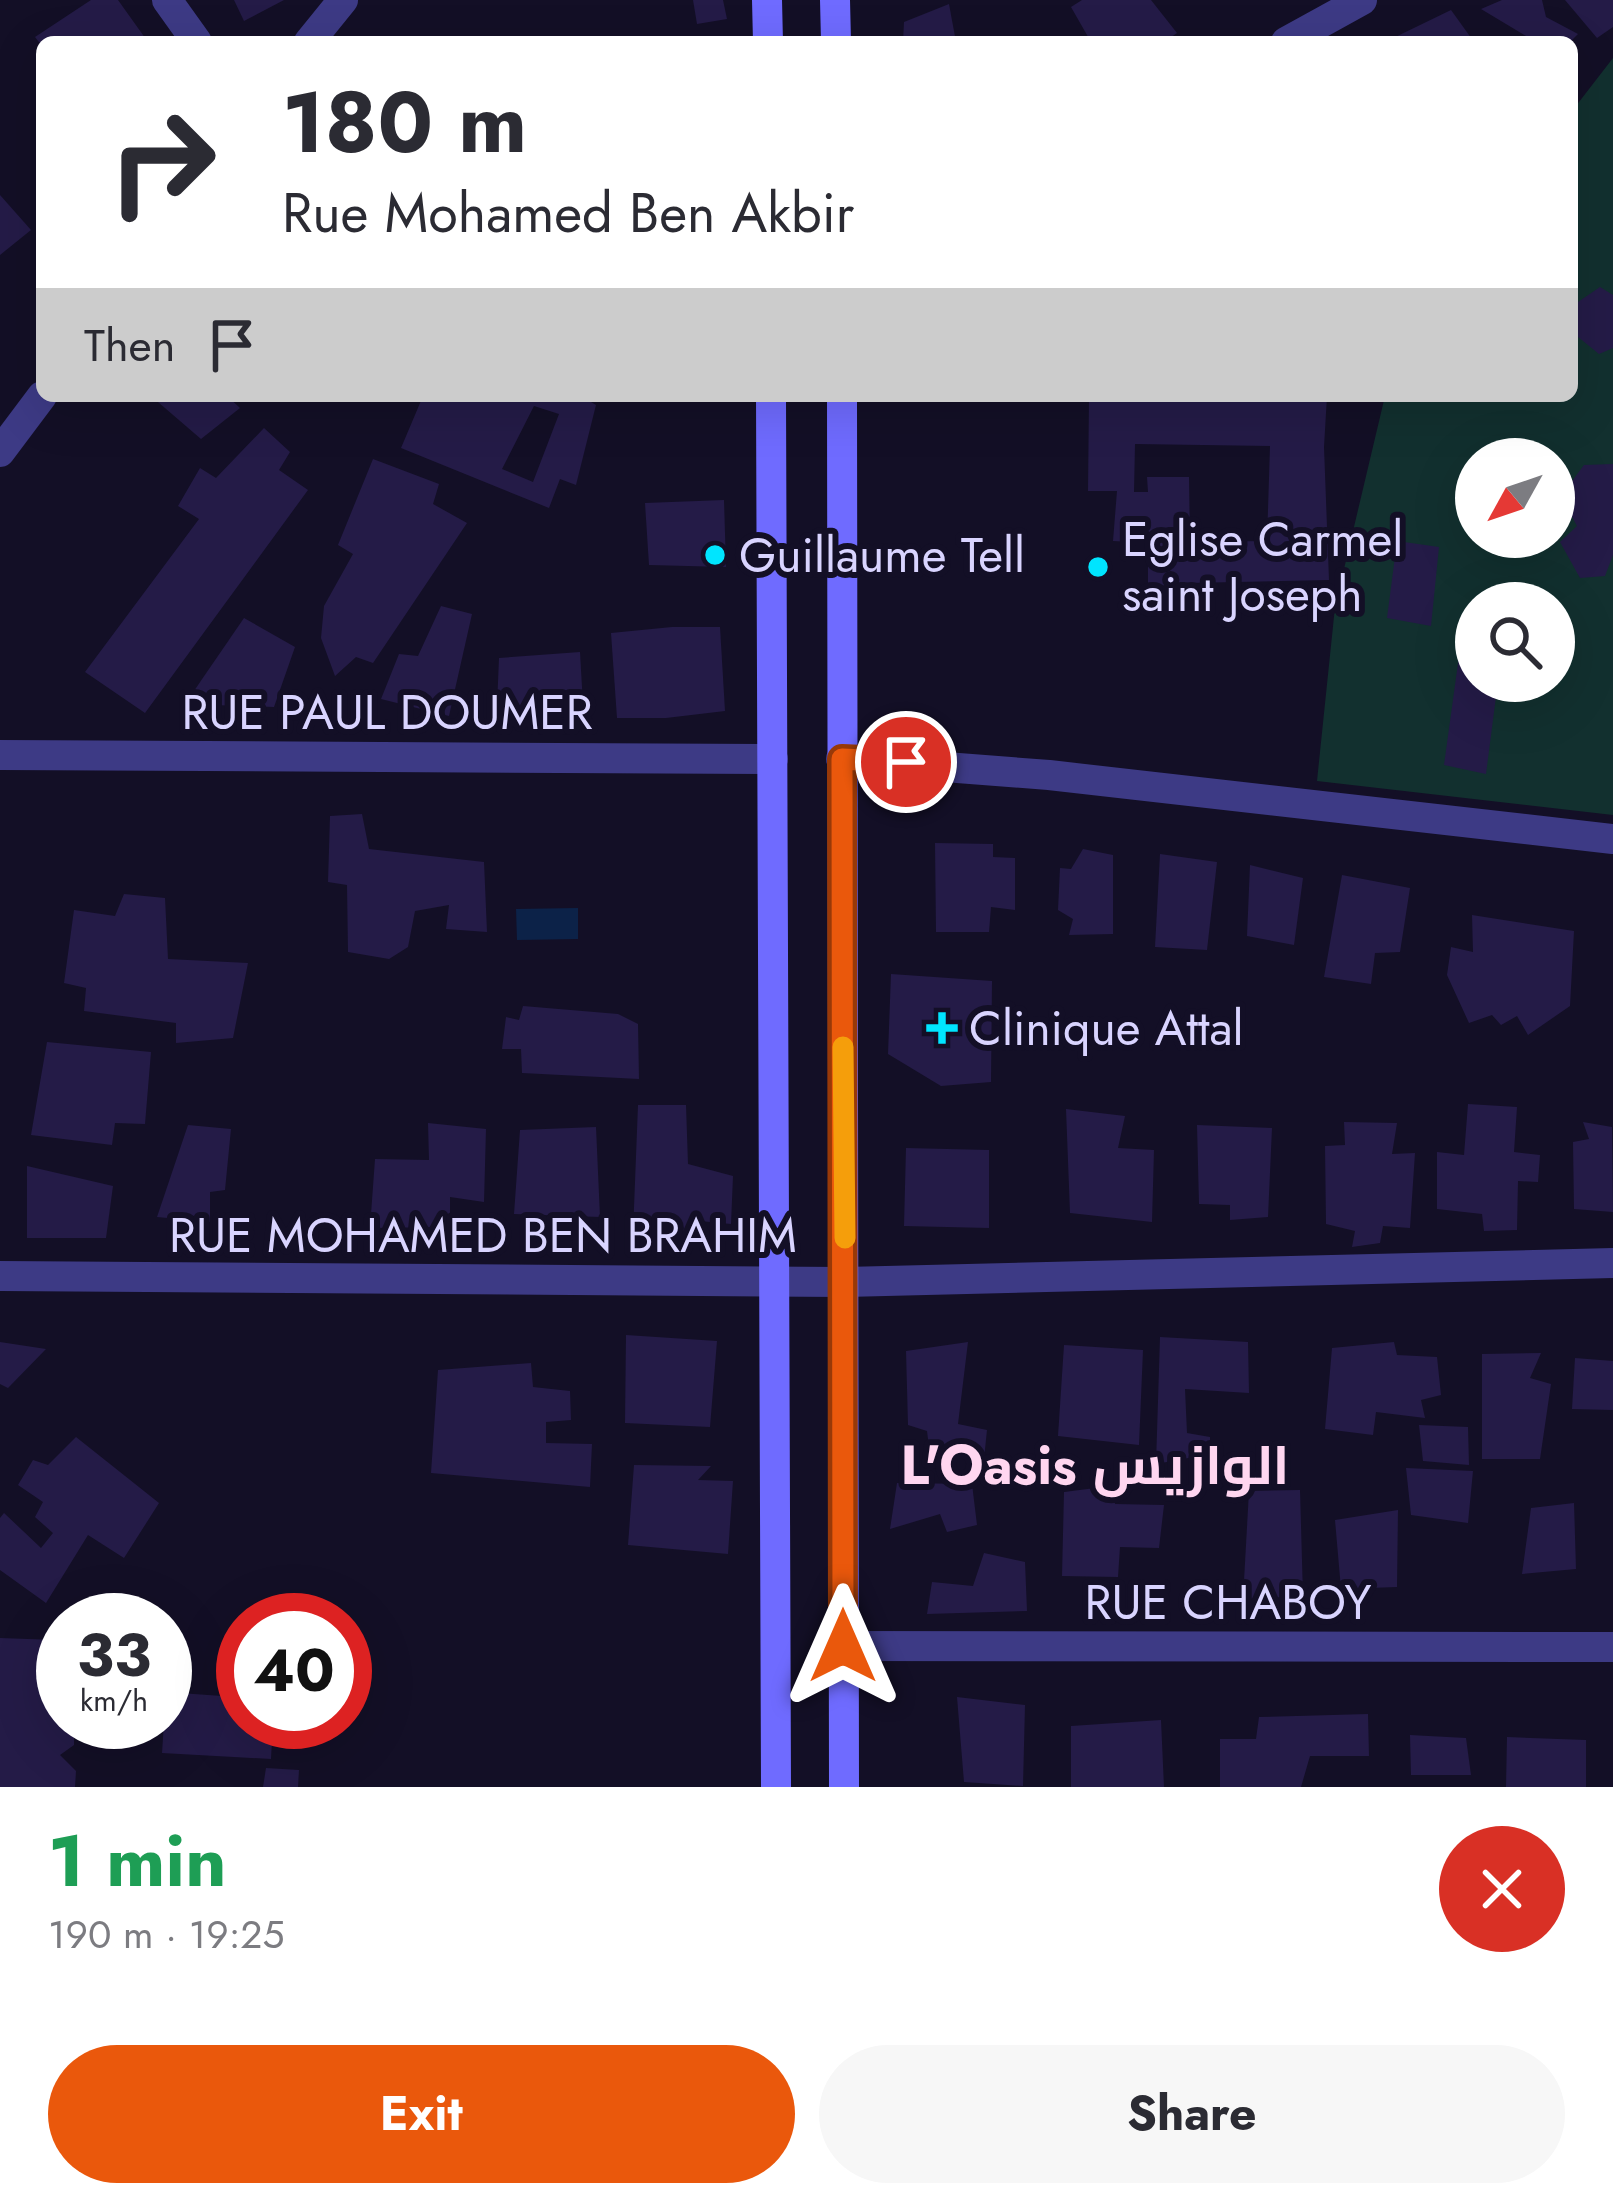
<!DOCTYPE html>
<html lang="en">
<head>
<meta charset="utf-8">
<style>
  :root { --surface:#fff; --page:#f7f7f7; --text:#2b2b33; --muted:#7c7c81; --accent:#ea580c }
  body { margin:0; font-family:Jost,Cairo,sans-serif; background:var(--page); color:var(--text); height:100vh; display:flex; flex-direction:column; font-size:45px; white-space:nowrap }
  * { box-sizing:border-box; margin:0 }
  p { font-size:39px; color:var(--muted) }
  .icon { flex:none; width:66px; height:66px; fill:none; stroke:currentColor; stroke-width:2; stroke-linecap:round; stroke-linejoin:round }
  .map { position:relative; height:1787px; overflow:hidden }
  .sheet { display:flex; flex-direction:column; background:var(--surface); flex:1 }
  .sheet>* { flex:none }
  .guide { position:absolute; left:36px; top:36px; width:1542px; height:366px; border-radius:18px; box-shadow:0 12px 48px #0002; background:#fff; color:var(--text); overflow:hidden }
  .needle { width:78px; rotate:230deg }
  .controls { position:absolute; left:1455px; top:438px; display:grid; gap:24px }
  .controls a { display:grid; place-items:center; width:120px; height:120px; border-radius:50%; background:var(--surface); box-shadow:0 12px 48px #0002; font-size:60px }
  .speed { position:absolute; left:36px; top:1593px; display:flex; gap:24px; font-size:60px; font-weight:700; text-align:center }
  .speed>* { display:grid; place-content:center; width:156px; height:156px; border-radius:50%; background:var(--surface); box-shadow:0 12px 48px #0002; line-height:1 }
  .speed small { font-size:30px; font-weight:400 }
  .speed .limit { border:18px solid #d22; background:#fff; color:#111 }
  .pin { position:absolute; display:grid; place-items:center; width:102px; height:102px; color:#fff; margin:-51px; border:6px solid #fff; border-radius:50%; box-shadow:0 3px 12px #0007 }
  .me { position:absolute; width:132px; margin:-66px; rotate:0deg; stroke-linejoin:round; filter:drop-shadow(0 0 9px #0008) }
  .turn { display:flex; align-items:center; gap:42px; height:252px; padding:0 48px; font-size:54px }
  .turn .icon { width:156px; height:156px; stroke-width:2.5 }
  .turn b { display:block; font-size:84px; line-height:102px }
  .then { display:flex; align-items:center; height:114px; padding:0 48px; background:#0003; gap:24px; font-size:45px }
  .round { display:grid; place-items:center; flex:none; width:126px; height:126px; border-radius:63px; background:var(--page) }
  .summary { display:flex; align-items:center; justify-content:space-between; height:204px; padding:0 48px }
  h1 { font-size:72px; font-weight:700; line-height:90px; color:#1e9e55 }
  .primary-button { display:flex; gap:24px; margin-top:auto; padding:24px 48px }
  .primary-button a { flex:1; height:138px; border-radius:72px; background:var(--accent); color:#fff; font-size:48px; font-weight:700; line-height:138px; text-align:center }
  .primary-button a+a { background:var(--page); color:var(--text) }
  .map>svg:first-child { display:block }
  .green { fill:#12302f; fill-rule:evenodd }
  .water { fill:#0c2248 }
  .building { fill:#241b47; fill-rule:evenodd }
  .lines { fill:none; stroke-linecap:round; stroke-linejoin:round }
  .street { stroke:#3d3a85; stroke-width:30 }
  .secondary { stroke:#6f6bff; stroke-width:30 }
  .route-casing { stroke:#983908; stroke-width:30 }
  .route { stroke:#ea580c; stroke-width:21 }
  .slow { stroke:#f59e0b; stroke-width:21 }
  .poi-dot { fill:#00e5ff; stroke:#130f26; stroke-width:4.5 }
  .labels { text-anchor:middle; stroke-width:12; stroke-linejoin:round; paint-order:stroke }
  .poi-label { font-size:48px; fill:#d9d4ff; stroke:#130f26; text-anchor:start }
  .street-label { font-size:48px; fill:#d9d4ff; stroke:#130f26 }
  .quarter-label { font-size:54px; font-weight:bold; fill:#ffd6f0; stroke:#130f26 }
</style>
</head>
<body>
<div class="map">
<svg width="1613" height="1787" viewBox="0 0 1613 1787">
  <rect width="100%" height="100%" fill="#130f26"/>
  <path class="green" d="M1613 58V815L1317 781 1335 607 1385 396H1572V111ZM1476 459H1554V537H1476ZM1476 603H1554V681H1476Z"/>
  <path class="water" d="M578 908V939L517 940 516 909Z"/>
  <g class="building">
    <path d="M91 0H118L148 42H42V46L35 37Z"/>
    <path d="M234 0H284L244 21Z"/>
    <path d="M693 0H723L727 19 697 24Z"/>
    <path d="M1082 0H1151L1177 33 1164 42H1091L1071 7Z"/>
    <path d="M1502 0H1542L1546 17 1578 34 1570 42H1536L1481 9Z"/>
    <path d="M1565 0H1613V27L1597 38Z"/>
    <path d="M949 4 956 42H903L904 22Z"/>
    <path d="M1451 10 1474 42H1385Z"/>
    <path d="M0 195 31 230 0 255Z"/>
    <path d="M1600 287 1613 295V348L1599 354 1572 332V296L1578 302Z"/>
    <path d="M151 396H227L240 408 201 439Z"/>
    <path d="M423 396H581L596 405 576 485 560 479 549 508 401 448ZM534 406 559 414 533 482 502 469Z"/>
    <path d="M1089 396H1327L1324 447 1329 580 1189 583 1186 594 1148 592V543L1113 541 1117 491H1088ZM1135 444 1270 446 1267 541 1190 542 1189 477H1147L1148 492H1134Z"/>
    <path d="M264 428 290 452 279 470 308 490 145 713 85 672 199 519 178 506 200 468 216 478Z"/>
    <path d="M373 459 439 484 433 504 467 523 373 663 356 657 335 676 321 638 324 606 353 554 338 545Z"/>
    <path d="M1613 464V555L1605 576 1580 578 1560 542 1577 526 1561 496 1584 465Z"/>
    <path d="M724 500 726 567 649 565 645 503Z"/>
    <path d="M1397 541 1439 547 1431 626 1387 618Z"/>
    <path d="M441 606 472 614 449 716 381 699 399 654 418 656Z"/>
    <path d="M244 618 295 647 274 707 185 704Z"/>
    <path d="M672 627H720L725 711 666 718H617L611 633Z"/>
    <path d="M1463 627 1476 630V681H1498L1486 774 1444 765Z"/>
    <path d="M580 652 583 705 497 706 499 658Z"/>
    <path d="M362 814 369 849 484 862 487 932 446 929 449 905 415 911 408 947 389 959 348 952 347 885 328 882 330 816Z"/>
    <path d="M935 843 993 844V857L1015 858V910L991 907 989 932H936Z"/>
    <path d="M1083 849 1113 855V934L1069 935 1073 919 1058 910 1060 868 1071 869Z"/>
    <path d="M1160 854 1217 862 1207 950 1155 947Z"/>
    <path d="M1250 865 1303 878 1294 945 1247 936Z"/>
    <path d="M1342 875 1410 888 1400 952 1375 953 1371 984 1324 977Z"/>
    <path d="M124 894 165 898 168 959 248 963 233 1038 176 1043V1023L84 1011 86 988 64 983 74 910 115 916Z"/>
    <path d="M1472 915 1574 931 1570 1006 1528 1035 1517 1016 1501 1025 1492 1015 1469 1023 1447 975 1451 947 1473 952Z"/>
    <path d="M891 974 992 981 991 1082 941 1086 888 1054Z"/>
    <path d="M523 1006 618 1014 638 1024 639 1079 522 1073 521 1049H502L506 1017 519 1020Z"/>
    <path d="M47 1042 151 1052 145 1124 115 1123 112 1145 31 1135Z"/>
    <path d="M1468 1104 1517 1107 1514 1152 1540 1155 1538 1182 1518 1181 1517 1230 1484 1231 1482 1214 1437 1209V1152L1464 1155Z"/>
    <path d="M638 1105H686L688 1164 733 1176 731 1224 700 1221 699 1239 633 1233Z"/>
    <path d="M1066 1109 1125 1116 1118 1148 1154 1150 1152 1222 1070 1213Z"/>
    <path d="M1344 1122 1397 1123 1392 1154 1415 1153 1410 1228 1383 1226 1380 1243 1352 1247 1355 1231 1326 1224 1325 1146 1345 1145Z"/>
    <path d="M1583 1122 1612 1127 1613 1212 1574 1209 1573 1142 1589 1139Z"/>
    <path d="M428 1123 486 1129 484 1202 450 1197V1227L370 1228 375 1159 429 1160Z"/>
    <path d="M188 1125 231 1129 225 1190 210 1192V1222L157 1217Z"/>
    <path d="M1197 1125 1272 1128 1268 1217 1230 1220V1205L1199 1204Z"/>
    <path d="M596 1127 600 1217 514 1214 520 1130Z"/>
    <path d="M906 1148 989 1150V1228L904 1226Z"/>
    <path d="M27 1166 113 1186 106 1238H27Z"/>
    <path d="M626 1335 717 1341 710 1427 625 1423Z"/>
    <path d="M1160 1337 1248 1342 1249 1393 1185 1389 1187 1433 1210 1437V1454L1156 1464Z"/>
    <path d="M0 1342 46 1349 8 1388 0 1384Z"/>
    <path d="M968 1342 958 1424 987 1430 984 1459 929 1447 927 1431 908 1425 906 1351Z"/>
    <path d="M1394 1342 1397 1355 1437 1357 1441 1395 1421 1400 1425 1418 1376 1412 1373 1435 1325 1429 1332 1348Z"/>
    <path d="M1064 1345 1143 1350 1139 1445 1058 1436Z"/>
    <path d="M1541 1353 1530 1378 1551 1384 1540 1459H1482V1354Z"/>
    <path d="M1575 1358 1613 1361V1410L1572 1409Z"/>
    <path d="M531 1363 533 1387 570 1391 571 1420 546 1422V1443L592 1444 590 1487 431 1473 438 1370Z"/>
    <path d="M1419 1425 1468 1427 1469 1465 1423 1461Z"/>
    <path d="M76 1437 159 1503 124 1558 88 1535 46 1603 0 1570V1518L4 1513 41 1548 53 1533 35 1517 43 1502 18 1485 33 1460 48 1465Z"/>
    <path d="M634 1465 711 1466 698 1480 733 1481 728 1554 628 1545Z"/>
    <path d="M1406 1468 1473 1471 1468 1523 1411 1515Z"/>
    <path d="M897 1483 972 1484 977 1525 947 1532 940 1514 890 1529Z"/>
    <path d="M1111 1486 1115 1504 1164 1505 1159 1548 1120 1547 1118 1577 1062 1576 1064 1492Z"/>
    <path d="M1300 1490 1303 1596 1243 1599 1249 1491Z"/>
    <path d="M1574 1503 1576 1569 1522 1574 1531 1508Z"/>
    <path d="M1398 1510 1397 1587 1341 1589 1335 1520Z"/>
    <path d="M984 1553 1025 1562 1027 1611 927 1614 932 1582 973 1586Z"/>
    <path d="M0 1638 56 1640 63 1663V1722H74V1745L60 1755 76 1771 75 1787H0Z"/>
    <path d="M243 1654V1722H273L271 1759 162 1753 166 1692 222 1696 227 1655Z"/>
    <path d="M957 1697 1025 1705 1023 1786 964 1782Z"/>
    <path d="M1368 1714 1369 1756H1310L1301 1787H1220V1739H1256L1259 1717Z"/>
    <path d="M1161 1720 1164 1787H1071V1726Z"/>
    <path d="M1410 1735 1466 1738 1471 1775H1411Z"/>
    <path d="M1507 1737 1586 1740V1787H1506Z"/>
    <path d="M266 1768 299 1770 298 1787H263Z"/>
  </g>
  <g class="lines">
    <g class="street">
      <path d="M167 0 197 42"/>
      <path d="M309 42 343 0"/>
      <path d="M1286 42 1362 0"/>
      <path d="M0 452 42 396"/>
      <path d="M0 755 773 759"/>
      <path d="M841 759 1049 775 1613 839"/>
      <path d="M0 1276 845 1282 1613 1263"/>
      <path d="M843 1646 1613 1647"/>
    </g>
    <g class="secondary">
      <path d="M767 0 768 42"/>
      <path d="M835 0 836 42"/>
      <path d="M771 396 776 1787"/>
      <path d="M842 396 844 1787"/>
    </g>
  </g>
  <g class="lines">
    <defs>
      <path id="route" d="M843 1646 842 759 906 762"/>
    </defs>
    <use href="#route" class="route-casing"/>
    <use href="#route" class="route"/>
    <path class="slow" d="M843 1047 845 1238"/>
  </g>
  <g class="poi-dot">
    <circle cx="715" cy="555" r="12"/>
    <circle cx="1098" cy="567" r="12"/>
    <path d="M936 1010h12v12h12v12h-12v12h-12v-12h-12v-12h12z"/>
  </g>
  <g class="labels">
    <g class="poi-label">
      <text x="1122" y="556">Eglise Carmel<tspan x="1122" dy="55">saint Joseph</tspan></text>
      <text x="739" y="572">Guillaume Tell</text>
      <text x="969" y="1045">Clinique Attal</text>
    </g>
    <g class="street-label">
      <text x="387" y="729">RUE PAUL DOUMER</text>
      <text x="483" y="1252">RUE MOHAMED BEN BRAHIM</text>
      <text x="1228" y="1619">RUE CHABOY</text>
    </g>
    <g class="quarter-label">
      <text x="1095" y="1484">L'Oasis الوازيس</text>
    </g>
  </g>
</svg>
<div class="controls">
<a><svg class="needle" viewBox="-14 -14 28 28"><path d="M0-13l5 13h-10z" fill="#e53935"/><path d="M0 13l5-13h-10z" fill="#7c7c81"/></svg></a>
<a><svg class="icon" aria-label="search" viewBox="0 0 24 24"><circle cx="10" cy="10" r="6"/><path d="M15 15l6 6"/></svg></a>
</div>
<div class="speed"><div>33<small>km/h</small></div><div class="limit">40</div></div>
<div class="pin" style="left:906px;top:762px;background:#d93025"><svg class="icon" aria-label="arrive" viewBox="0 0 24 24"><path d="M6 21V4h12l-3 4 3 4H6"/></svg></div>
<svg class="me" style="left:843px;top:1646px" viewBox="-20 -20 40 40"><path d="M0-17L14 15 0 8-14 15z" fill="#ea580c" stroke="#fff" stroke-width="4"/></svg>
<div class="guide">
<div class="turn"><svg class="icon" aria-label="right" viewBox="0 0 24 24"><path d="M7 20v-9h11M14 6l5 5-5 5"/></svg><div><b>180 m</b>Rue Mohamed Ben Akbir</div></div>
<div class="then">Then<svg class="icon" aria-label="arrive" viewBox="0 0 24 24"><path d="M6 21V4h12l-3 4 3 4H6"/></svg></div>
</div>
</div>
<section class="sheet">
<div class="summary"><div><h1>1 min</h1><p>190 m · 19:25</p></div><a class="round" style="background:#d93025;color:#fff"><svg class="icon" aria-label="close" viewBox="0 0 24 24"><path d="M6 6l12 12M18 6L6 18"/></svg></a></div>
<div class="primary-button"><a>Exit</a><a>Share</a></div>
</section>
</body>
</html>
